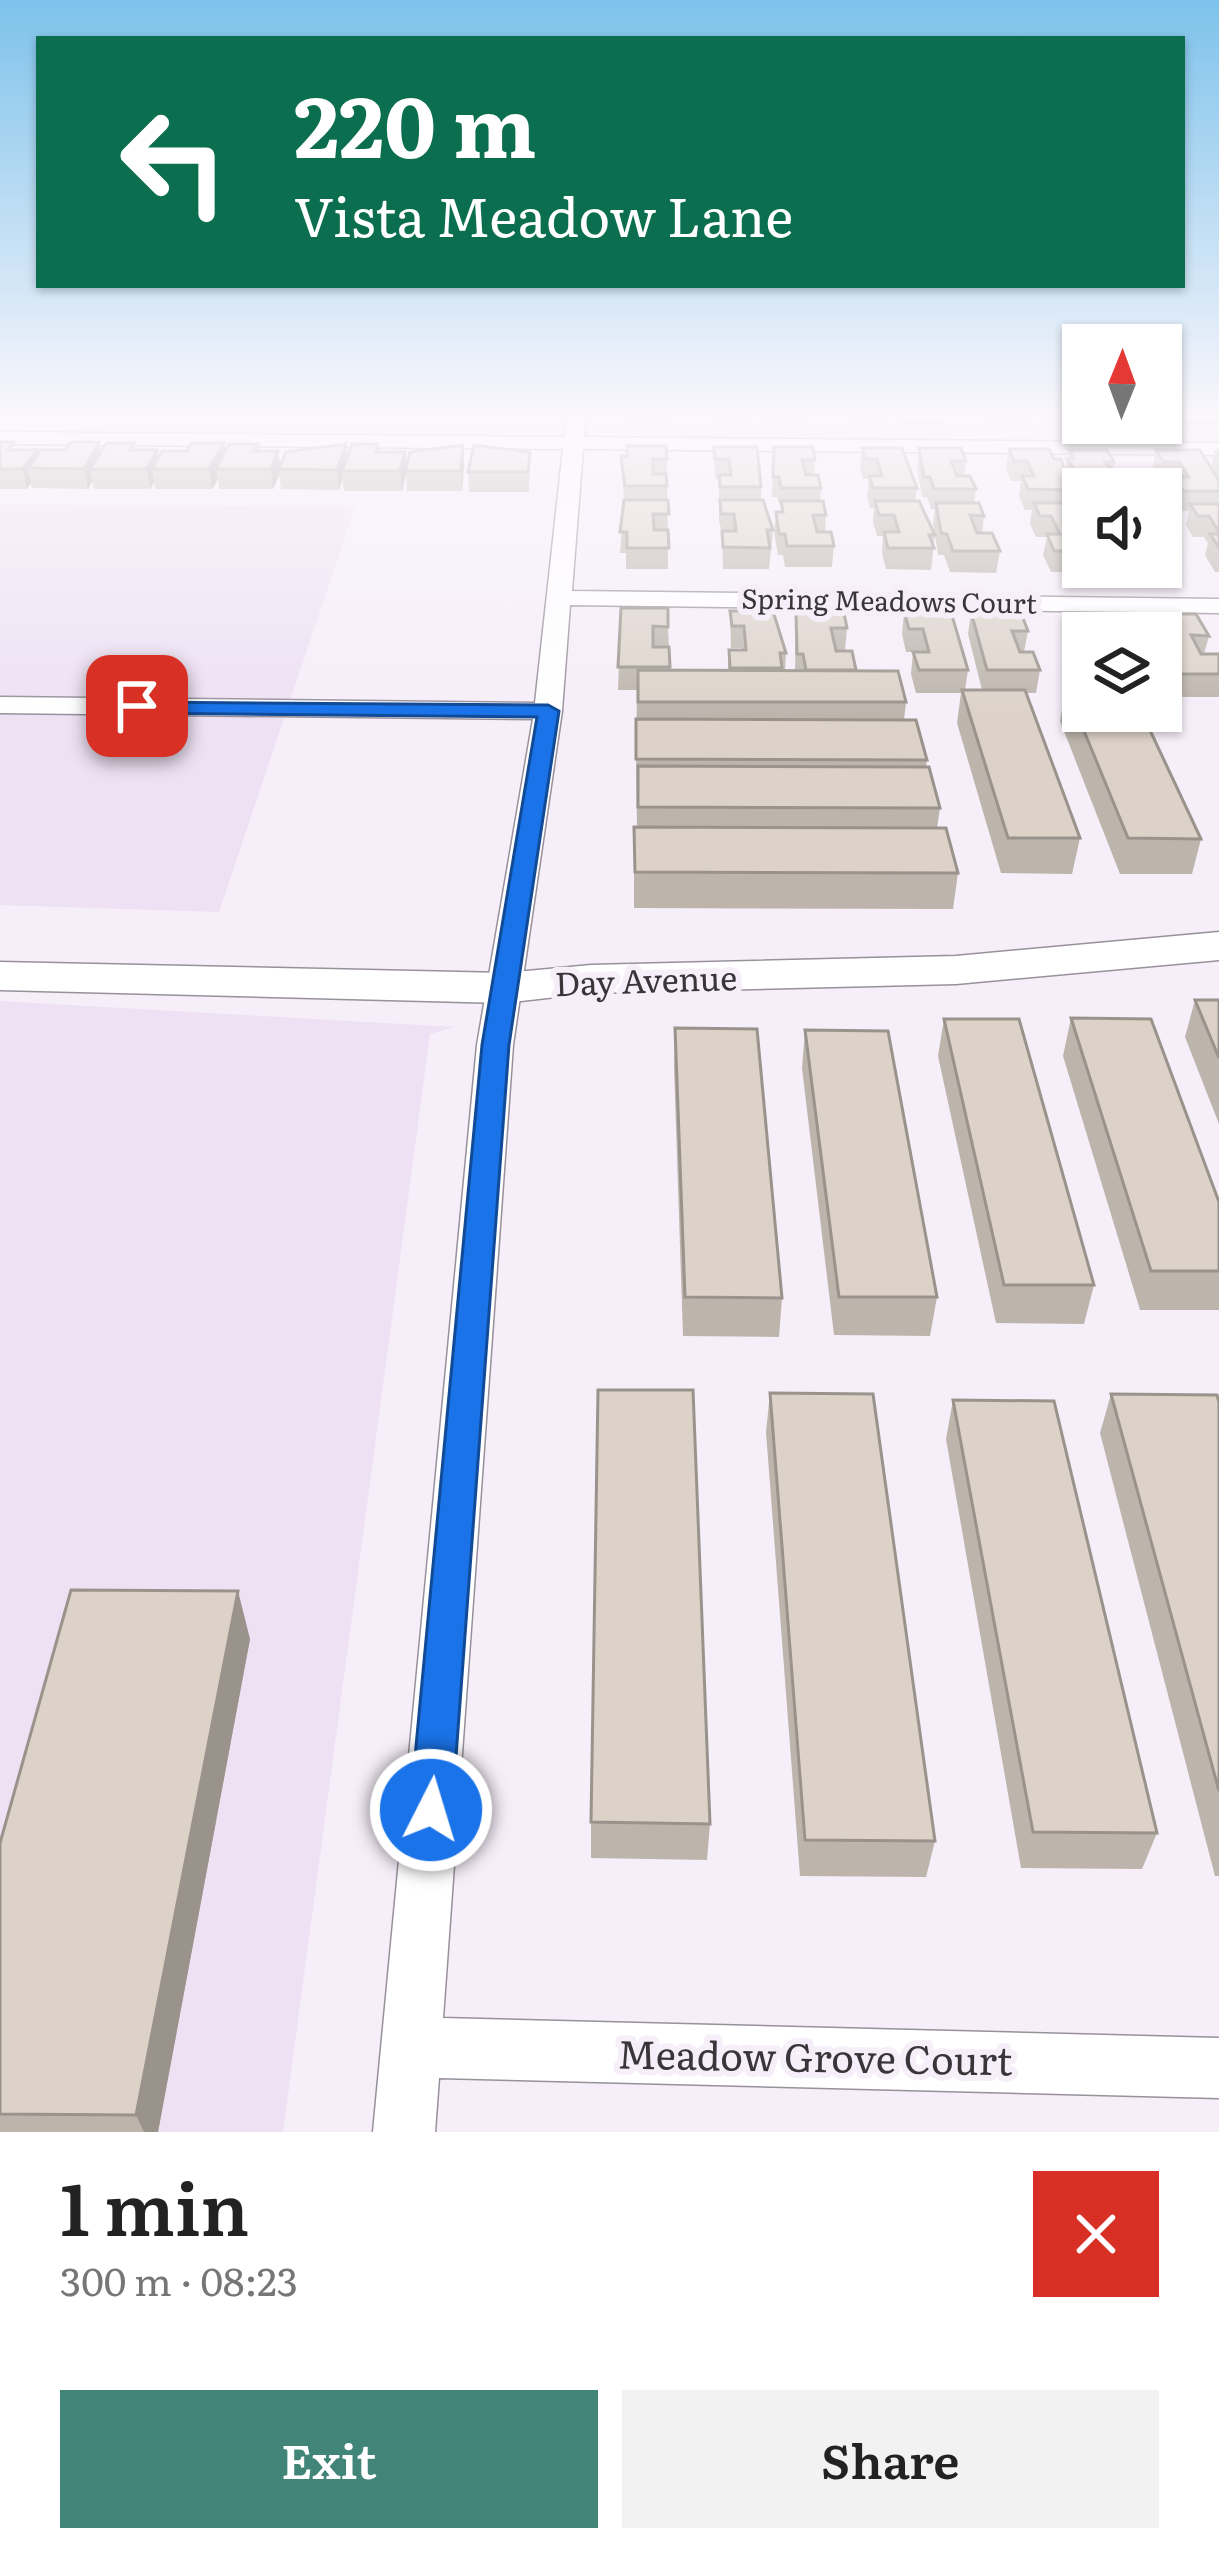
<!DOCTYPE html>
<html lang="en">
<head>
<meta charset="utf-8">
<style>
  :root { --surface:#fff; --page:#f2f2f2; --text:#222; --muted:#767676; --accent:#418478 }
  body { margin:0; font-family:Literata,serif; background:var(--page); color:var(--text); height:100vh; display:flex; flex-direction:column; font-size:45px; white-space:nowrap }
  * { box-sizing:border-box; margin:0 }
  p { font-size:39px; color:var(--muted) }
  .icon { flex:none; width:66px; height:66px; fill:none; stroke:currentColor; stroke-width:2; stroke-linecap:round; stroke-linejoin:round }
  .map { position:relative; height:2132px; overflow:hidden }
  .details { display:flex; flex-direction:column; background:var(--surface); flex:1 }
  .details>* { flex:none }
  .guide { position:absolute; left:36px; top:36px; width:1149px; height:252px; border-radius:0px; box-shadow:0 3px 9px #0004; background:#0b6e4f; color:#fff; overflow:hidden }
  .needle { width:78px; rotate:1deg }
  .controls { position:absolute; left:1062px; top:324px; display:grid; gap:24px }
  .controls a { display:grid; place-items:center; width:120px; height:120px; border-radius:0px; background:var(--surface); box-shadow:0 3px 9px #0004; font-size:60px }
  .pin { position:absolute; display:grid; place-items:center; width:102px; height:102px; color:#fff; margin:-51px; border-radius:24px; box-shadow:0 6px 18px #0006 }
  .me { position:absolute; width:132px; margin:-66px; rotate:5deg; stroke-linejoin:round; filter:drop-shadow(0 0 9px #0008) }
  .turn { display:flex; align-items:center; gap:42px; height:252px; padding:0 60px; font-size:54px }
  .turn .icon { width:156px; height:156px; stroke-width:2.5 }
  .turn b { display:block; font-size:84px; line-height:102px }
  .round { display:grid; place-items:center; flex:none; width:126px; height:126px; border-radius:0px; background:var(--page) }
  .headline { display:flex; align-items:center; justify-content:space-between; height:204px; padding:0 60px }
  h1 { font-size:72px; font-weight:600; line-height:90px }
  .action { display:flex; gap:24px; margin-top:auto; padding:24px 60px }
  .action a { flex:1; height:138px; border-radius:0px; background:var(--accent); color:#fff; font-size:48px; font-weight:600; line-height:138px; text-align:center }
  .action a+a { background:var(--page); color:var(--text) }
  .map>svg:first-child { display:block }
  .built { fill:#eee1f3 }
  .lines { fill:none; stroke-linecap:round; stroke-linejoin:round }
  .street-casing { stroke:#98909b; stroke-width:3 }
  .secondary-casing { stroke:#98909b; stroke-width:3 }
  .street { fill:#fff; fill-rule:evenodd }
  .secondary { fill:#fff; fill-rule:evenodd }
  .wall { fill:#bdb5ac }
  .shaded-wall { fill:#9a938c }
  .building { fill:#dcd2c8; stroke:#9a938c; stroke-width:3 }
  .route { fill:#1a73e8; stroke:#114b97; stroke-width:3 }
  .labels { text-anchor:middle; stroke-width:12; stroke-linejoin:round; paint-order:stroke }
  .far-street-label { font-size:27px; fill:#39363a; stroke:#f6eef9 }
  .street-label { font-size:33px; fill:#39363a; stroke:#f6eef9 }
  .near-street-label { font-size:39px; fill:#39363a; stroke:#f6eef9 }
</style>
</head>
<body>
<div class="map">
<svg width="1219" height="2132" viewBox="0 0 1219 2132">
  <rect width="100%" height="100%" fill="#f6eef9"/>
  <g class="built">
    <path d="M0 504 355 507 219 912 0 905Z"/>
    <path d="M0 1001 454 1027 430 1034 283 2132H0Z"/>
  </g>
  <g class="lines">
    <defs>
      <path id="street" d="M566 418H586L584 437 1219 443V455L583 449 572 591 1219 599V613L570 605 562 711 513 1045 443 2018 1219 2038V2098L439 2078 435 2132H373L477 1045 533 719 0 713V697L535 703 563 449 0 444V432L564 437Z"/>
      <path id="secondary" d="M1219 932V960L956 984 591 993 504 1003 0 990V962L504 973 591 965 956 956Z"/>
    </defs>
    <use href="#street" class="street-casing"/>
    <use href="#secondary" class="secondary-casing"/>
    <use href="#street" class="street"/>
    <use href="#secondary" class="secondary"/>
  </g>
  <g class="wall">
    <rect x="626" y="418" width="40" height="2"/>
    <path d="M712 418H750V421H713Z"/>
    <path d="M765 418H805L804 423H766Z"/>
    <path d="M849 418H886V423H850Z"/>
    <path d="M901 418H944L943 424H904Z"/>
    <path d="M986 418H1028L1027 423H988Z"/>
    <path d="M1040 418H1082L1081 424 1043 423Z"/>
    <path d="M1161 418H1166L1164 424 1128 423H1161Z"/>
    <path d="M1177 418H1219V424H1181Z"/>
    <path d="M0 442 15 450 38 455 99 442 101 452 134 443 135 450 158 457 226 451 258 444 259 451H278L280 465 378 452H405L406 467 464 465 462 491H407L406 475 402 491H344L342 479 339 490 281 489 279 475 273 489H219L218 479 212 489H155L154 482 150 489H94L92 481 88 489 32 488 31 483 27 489H0Z"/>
    <path d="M714 447 761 487V500L773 530 769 569H723L722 535 719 520V479H715Z"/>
    <path d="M774 447 815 460 814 475 821 488 820 501 826 515 825 532 834 546 832 567H785L783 555H778L774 532 776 512H780L781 508 777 497H772Z"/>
    <path d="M862 448 917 488 915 501 935 535 931 570 886 569 882 553 883 536H877L873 522 874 508H870L867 496 869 479H863L860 468Z"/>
    <path d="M919 448 966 461 964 476 976 489 974 503 984 516 982 533 1000 551 996 573 950 572 944 555H938L933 523 935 509H931L927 497H922L917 468Z"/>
    <path d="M1009 449 1054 459 1065 472 1069 450 1114 462 1112 471 1127 489H1083V508L1071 489 1068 503 1083 515V567H1095L1094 572H1051L1043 555 1047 537H1036L1030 524 1032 510H1025L1019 496 1021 481H1011L1006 469Z"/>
    <path d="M1215 449H1219V572H1215L1205 555 1208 543 1204 537H1193L1186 525 1189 511H1179L1171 497 1174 482H1160L1152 470 1156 450 1211 468Z"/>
    <path d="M530 452 529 492H469L468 472Z"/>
    <path d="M621 456 667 459 668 569H626V553H620L624 500Z"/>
    <path d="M1112 567H1160L1159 571H1114Z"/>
    <path d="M621 608 668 627 670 670 728 671 729 650H743L742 648H731L730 611 786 653 785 671H795L796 613 847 628 845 650H836L856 671 906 702 904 720 927 760 926 767 940 808 937 828 958 873 953 909 634 908V827H637L636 753 637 690H618Z"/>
    <path d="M904 612 968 670 965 690H982L968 634 971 612 1028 631 1024 652 1040 670 1036 693H1026L1080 838 1072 874 1001 873 957 723 961 693H916L911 674 913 652H920H906L902 634Z"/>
    <path d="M1081 614 1138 633H1083V650L1077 636Z"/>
    <path d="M1148 614 1209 636 1204 654H1219V697H1174L1161 682V633H1144Z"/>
    <path d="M1066 687 1201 839 1192 874H1120L1060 721Z"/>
    <path d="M1195 1000H1219V1124L1185 1037Z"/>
    <path d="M1071 1018 1219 1202V1310H1140L1063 1056Z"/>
    <path d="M944 1019 1094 1285 1084 1324 996 1323 938 1056Z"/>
    <path d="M675 1028 782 1298 779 1337 683 1336 674 1066Z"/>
    <path d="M805 1030 937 1297 930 1336 834 1335 802 1068Z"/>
    <path d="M770 1393 935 1841 926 1877 800 1876 766 1432Z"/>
    <path d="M1111 1394 1219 1402V1876H1215L1100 1433Z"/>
    <path d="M953 1400 1157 1833 1142 1869 1021 1868 946 1439Z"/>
    <path d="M250 1639 158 2132H0V1843Z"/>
    <path d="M591 1822 710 1824 707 1860 591 1858Z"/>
  </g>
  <g class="shaded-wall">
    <path d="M99 442 103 462 90 469 92 481 88 489 84 469Z"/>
    <path d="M224 443 227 463 216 469 218 479 212 489 209 469Z"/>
    <path d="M346 444 348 463 342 471V479L339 490 337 470Z"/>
    <path d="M463 445 464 465 462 491 461 471Z"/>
    <path d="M37 450 41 468H28L31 483 27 489 23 469Z"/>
    <path d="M157 450 160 469H152L154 482 150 489 147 469Z"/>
    <path d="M278 451 281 469H279V475L273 489 271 469Z"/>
    <path d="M405 452 407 471 402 491 400 471Z"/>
    <path d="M238 1591 250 1639 158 2132H144L136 2115Z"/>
  </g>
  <g class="building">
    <path d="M0 442H14L8 450H37L23 469H0Z"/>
    <path d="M71 442H99L84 469 28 468 41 450H65Z"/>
    <path d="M107 443H134L130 450H157L147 469H90Z"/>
    <path d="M191 443H224L209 469H152L162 451H187Z"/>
    <path d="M229 444H258L254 451H278L271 469H216Z"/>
    <path d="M346 444 337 470 279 469 286 452Z"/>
    <path d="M352 444H378L376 452H405L400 471H342Z"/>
    <path d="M463 445 461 471H405L410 452Z"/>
    <path d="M474 445 530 452 528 472H468Z"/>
    <path d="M627 446H666L667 459H653V474H666L667 486H625L621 456H627Z"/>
    <path d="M714 447H757L761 487H720L719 475H731L729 459H715Z"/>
    <path d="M774 447H813L815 460H802L806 475H818L821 488H781L779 477H773Z"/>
    <path d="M862 448H902L917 488H873L869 476H882L877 459H865Z"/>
    <path d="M919 448H961L966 461H951L957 476H970L976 489H934L930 477H924Z"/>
    <path d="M1009 449H1049L1054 459H1061L1071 490 1028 489 1022 476H1034L1027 461H1014Z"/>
    <path d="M1069 450H1107L1114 462H1105L1127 489H1088L1067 459H1074Z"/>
    <path d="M1156 450H1200L1219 481V491H1183L1175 477H1189L1179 462H1164Z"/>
    <path d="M624 500H668L669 514H653L654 530H668L669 548H627V532H620Z"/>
    <path d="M720 500H763L773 530H767L770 548 723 547 722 531H736L734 514H721Z"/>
    <path d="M781 501H823L826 515H813L817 532H831L834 546H787L785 534H779L776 512H783Z"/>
    <path d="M875 501H919L935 535H929L934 548H888L884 532H899L894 515H879Z"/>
    <path d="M936 503H979L984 516 970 515 977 533H992L1000 551H953L947 534 941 533Z"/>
    <path d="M1034 503H1075L1083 515V551H1054L1047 534H1060L1051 516H1040Z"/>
    <path d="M1190 504H1219V532L1209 516H1198Z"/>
    <path d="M1210 534H1219V548Z"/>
    <path d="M621 608H668V627L653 626V647H669L670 667H618Z"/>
    <path d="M730 611H773L786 653H780L782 668H730L729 650H746L744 626H732Z"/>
    <path d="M904 612H951L968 670H919L913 652H929L923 629H909Z"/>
    <path d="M971 612 1021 613 1028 631H1012L1020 652H1033L1040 670H987Z"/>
    <path d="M796 613H844L847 628H831L836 651H852L856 670H806L803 654H797Z"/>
    <path d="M1081 614H1129L1138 633 1089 631Z"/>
    <path d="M1148 614H1196L1209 636 1191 635 1201 654H1219V674H1180L1167 660 1161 646V633H1156Z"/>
    <path d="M638 670 898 671 906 702H638Z"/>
    <path d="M1066 687 1083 688V711H1141L1201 839 1128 838Z"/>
    <path d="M962 690H1025L1080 838H1008Z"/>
    <path d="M636 719 916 720 927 760 636 759Z"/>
    <path d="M638 766 929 767 940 808 638 807Z"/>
    <path d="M634 827 946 828 958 873 635 872Z"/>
    <path d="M1195 1000H1219V1058Z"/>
    <path d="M1071 1018 1151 1019 1219 1202V1271H1151Z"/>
    <path d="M944 1019H1019L1094 1285H1004Z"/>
    <path d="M675 1028 757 1029 782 1298 685 1297Z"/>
    <path d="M805 1030 888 1031 937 1297H839Z"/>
    <path d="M598 1390H693L710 1824 591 1822Z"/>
    <path d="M770 1393 873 1394 935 1841 805 1840Z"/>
    <path d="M1111 1394 1217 1395 1219 1402V1791Z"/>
    <path d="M953 1400 1054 1401 1157 1833 1033 1832Z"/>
    <path d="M71 1590 238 1591 136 2115 0 2114V1843Z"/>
  </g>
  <linearGradient id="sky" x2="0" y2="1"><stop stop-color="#7dc2eb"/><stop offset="0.58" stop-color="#fbf7fc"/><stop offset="1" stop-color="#fbf7fc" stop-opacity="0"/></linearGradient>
  <rect width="1219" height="716" fill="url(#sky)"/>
  <path class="route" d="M130 702 548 705 559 711 509 1045 452 1810 446 1824 431 1830 417 1824 410 1810 482 1045 537 717 137 713 127 706Z"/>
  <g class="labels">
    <g class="far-street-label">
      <text transform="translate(889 602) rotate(1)" y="9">Spring Meadows Court</text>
    </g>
    <g class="street-label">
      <text transform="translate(646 981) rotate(-2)" y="12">Day Avenue</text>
    </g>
    <g class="near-street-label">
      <text transform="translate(815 2058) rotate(1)" y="14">Meadow Grove Court</text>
    </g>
  </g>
</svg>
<div class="controls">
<a><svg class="needle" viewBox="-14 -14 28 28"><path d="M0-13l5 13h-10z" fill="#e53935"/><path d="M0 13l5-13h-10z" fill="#767676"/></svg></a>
<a><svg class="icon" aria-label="sound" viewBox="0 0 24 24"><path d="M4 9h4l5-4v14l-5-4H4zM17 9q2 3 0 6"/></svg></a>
<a><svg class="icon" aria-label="layers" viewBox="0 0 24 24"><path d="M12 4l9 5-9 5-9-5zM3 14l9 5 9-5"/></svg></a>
</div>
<div class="pin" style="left:137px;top:706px;background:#d93025"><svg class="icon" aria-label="arrive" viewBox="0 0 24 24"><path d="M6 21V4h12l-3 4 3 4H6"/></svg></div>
<svg class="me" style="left:431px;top:1810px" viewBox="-20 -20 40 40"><circle r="17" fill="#1a73e8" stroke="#fff" stroke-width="3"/><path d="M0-11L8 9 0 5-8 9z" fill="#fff"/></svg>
<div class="guide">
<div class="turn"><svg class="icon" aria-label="left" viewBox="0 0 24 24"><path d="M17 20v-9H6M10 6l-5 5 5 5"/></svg><div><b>220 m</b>Vista Meadow Lane</div></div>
</div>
</div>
<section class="details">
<div class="headline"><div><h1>1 min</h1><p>300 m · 08:23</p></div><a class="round" style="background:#d93025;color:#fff"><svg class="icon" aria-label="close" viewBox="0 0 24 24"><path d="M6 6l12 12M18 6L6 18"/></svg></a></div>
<div class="action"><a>Exit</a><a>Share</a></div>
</section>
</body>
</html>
